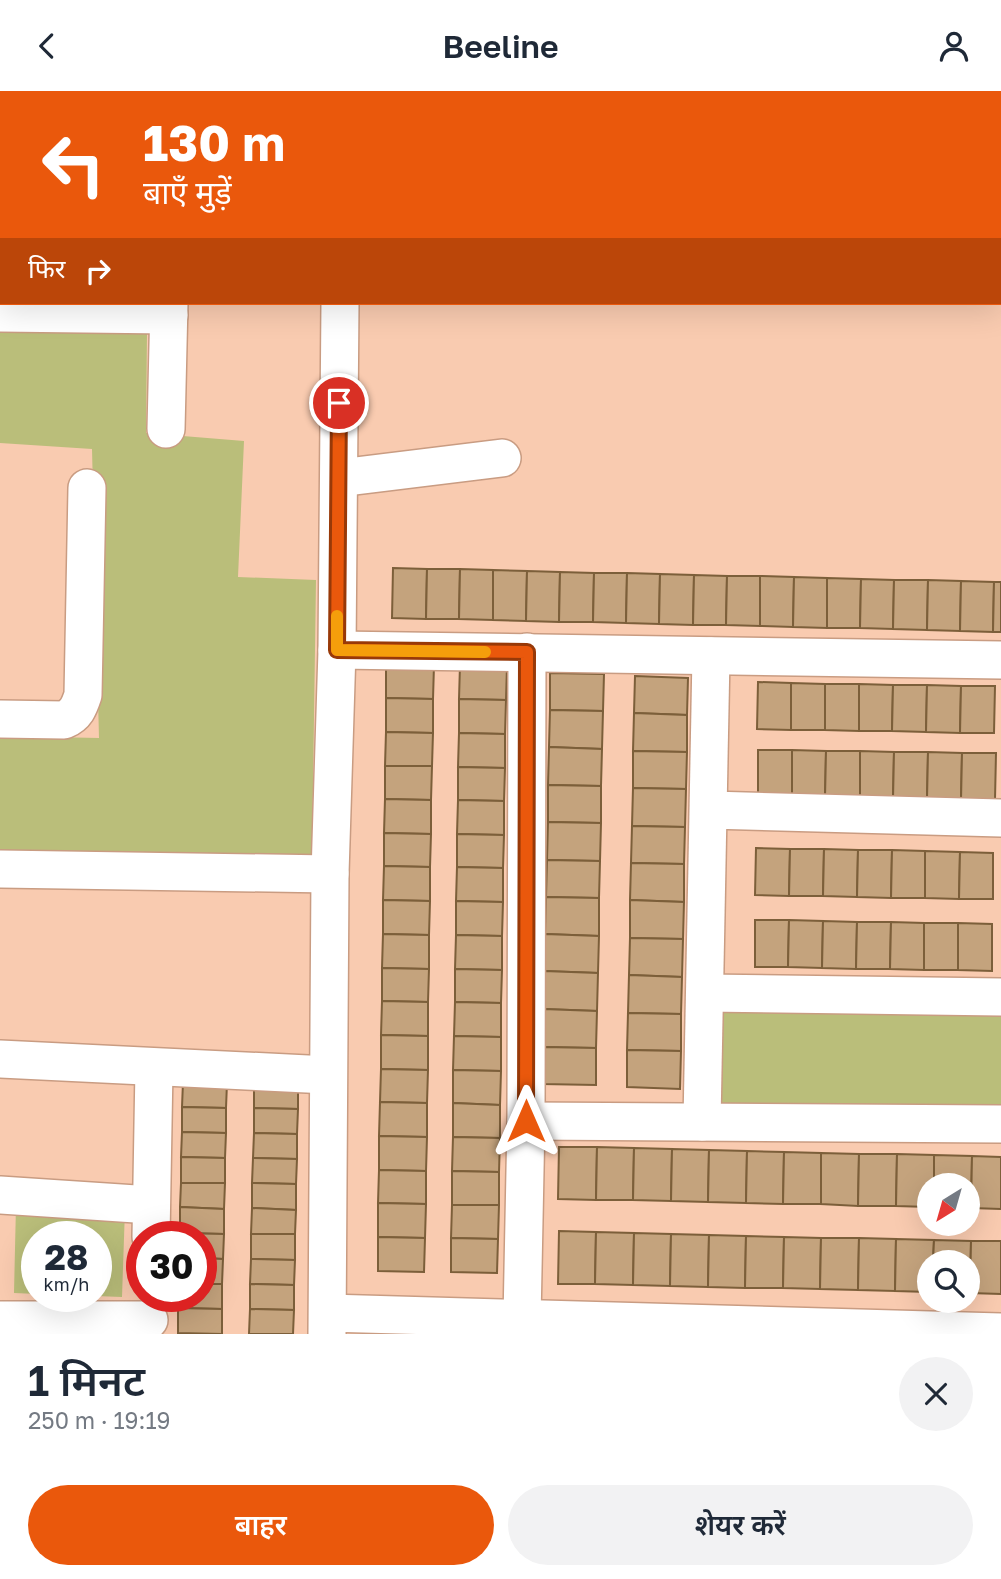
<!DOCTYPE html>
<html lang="hi">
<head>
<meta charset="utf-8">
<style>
  :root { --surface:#fff; --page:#f2f2f3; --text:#1f2937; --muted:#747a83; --accent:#ea580c }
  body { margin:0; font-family:"Golos Text","Noto Sans Devanagari",sans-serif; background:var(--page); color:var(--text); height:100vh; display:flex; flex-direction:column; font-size:26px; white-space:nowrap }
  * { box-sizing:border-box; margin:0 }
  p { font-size:23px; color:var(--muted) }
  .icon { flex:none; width:38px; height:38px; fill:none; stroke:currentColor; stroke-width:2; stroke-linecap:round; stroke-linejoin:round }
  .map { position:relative; height:1243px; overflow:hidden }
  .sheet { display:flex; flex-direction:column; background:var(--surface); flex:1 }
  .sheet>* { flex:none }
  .guide { position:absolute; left:0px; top:0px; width:1001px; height:214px; box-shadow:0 7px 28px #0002; background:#ea580c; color:#fff; overflow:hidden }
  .needle { width:46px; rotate:217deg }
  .fabs { position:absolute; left:917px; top:1082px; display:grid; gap:14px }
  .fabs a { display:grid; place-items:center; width:63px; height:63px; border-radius:50%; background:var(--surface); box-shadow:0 7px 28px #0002; font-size:35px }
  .speed { position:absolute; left:21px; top:1130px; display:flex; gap:14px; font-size:35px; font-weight:700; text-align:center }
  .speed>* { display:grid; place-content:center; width:91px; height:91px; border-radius:50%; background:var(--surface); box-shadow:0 7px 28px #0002; line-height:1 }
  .speed small { font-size:18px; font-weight:400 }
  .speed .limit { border:10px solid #d22; background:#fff; color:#111 }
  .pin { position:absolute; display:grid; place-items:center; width:60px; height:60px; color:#fff; margin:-30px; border:4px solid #fff; border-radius:50%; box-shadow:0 2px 7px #0007 }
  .me { position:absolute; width:77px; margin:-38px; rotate:0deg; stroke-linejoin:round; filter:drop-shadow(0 0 5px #0008) }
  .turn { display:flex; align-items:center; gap:24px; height:147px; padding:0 28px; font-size:32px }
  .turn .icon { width:91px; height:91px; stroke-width:2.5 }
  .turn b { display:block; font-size:49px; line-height:60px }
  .then { display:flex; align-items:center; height:66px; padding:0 28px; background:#0003; gap:14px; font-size:26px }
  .round { display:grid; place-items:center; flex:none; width:74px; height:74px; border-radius:37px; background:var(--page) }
  .headline { display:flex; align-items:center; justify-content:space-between; height:119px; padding:0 28px }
  h1 { font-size:42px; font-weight:600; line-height:52px }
  .action { display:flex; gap:14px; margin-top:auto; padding:14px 28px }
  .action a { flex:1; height:80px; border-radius:42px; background:var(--accent); color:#fff; font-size:28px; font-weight:600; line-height:80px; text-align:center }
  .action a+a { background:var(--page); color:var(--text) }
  header { display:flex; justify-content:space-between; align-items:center; height:91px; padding:0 28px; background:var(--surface); font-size:32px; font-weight:600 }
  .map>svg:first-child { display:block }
  .green { fill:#babe7a }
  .building { fill:#c4a37d; stroke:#7c5f3a; stroke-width:2 }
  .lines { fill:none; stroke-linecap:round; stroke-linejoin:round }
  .minor-casing { stroke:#c99c82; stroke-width:40 }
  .minor { stroke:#fff; stroke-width:37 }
  .route-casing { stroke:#983908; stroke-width:18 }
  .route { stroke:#ea580c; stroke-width:12 }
  .slow { stroke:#f59e0b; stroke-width:12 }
</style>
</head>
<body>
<header><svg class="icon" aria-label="back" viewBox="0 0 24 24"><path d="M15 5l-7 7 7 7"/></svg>Beeline<svg class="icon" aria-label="person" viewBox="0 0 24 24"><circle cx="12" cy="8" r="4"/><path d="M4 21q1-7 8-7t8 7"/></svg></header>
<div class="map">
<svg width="1001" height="1243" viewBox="0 0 1001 1243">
  <rect width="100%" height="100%" fill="#f9cbb0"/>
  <g class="green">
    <path d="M0 237 147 243 146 342 244 350 238 486 316 489 312 766 0 760V645L99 647 92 358 0 352Z"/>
    <path d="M721 917 1001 923V1025L720 1019Z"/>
    <path d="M16 1114 125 1118 122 1206 96 1205V1146H37V1203L14 1202Z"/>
  </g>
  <g class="building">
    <rect x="407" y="0" width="33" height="2"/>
    <path d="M440 0H474L473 2H440Z"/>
    <path d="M474 0H507V2H473Z"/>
    <rect x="507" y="0" width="34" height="2"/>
    <rect x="541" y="0" width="33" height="2"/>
    <rect x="574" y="0" width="34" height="2"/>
    <rect x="608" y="0" width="33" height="2"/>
    <rect x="641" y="0" width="34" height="2"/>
    <path d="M675 0H708L675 2Z"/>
    <rect x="708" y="0" width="34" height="2"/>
    <rect x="999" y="7" width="2" height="47"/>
    <path d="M393 477 427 478 426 528 392 527Z"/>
    <path d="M427 478H460L459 528H426Z"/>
    <path d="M460 478 493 479V529L459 528Z"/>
    <path d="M493 479 527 480 526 530 493 529Z"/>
    <path d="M527 480 560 481 559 531 526 530Z"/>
    <path d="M560 481 594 482 593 531H559Z"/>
    <path d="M594 482H627L626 532 593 531Z"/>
    <path d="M627 482 660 483 659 533 626 532Z"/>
    <path d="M660 483 694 484 693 534 659 533Z"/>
    <path d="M694 484 727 485 726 534H693Z"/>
    <path d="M727 485H760V535L726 534Z"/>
    <path d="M760 485 794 486 793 536 760 535Z"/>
    <path d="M794 486 827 487V537L793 536Z"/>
    <path d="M827 487 861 488 860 537H827Z"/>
    <path d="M861 488 894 489 893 538 860 537Z"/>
    <path d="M894 489H928L927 539 893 538Z"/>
    <path d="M928 489 961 490 960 540 927 539Z"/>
    <path d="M961 490 994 491 993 541 960 540Z"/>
    <path d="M994 491H1001V541H993Z"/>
    <path d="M386 573 434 574 433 608 386 607Z"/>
    <path d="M460 574 507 575 506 609 459 608Z"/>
    <path d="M550 582 604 583 603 620 550 619Z"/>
    <path d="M635 585 688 587 687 624 634 622Z"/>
    <path d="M758 591 791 592V639L757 638Z"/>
    <path d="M791 592 825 593V639H791Z"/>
    <path d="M825 593H859V640L825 639Z"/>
    <path d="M859 593 893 594 892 640H859Z"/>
    <path d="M893 594H927L926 641 892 640Z"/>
    <path d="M927 594 961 595 960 642 926 641Z"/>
    <path d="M961 595H995L994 642H960Z"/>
    <path d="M386 607 433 608V642L386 641Z"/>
    <path d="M459 608 506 609 505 643 459 642Z"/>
    <path d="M550 619 603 620 602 658 549 656Z"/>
    <path d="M634 622 687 624V661L633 660Z"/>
    <path d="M386 641 433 642 432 675H385Z"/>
    <path d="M459 642 505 643V677L458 676Z"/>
    <path d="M549 656 602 658 601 695 548 694Z"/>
    <rect x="758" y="659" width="34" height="47"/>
    <path d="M792 659 826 660 825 707 792 706Z"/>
    <path d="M633 660 687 661 686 698 633 697Z"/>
    <path d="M826 660H860V707H825Z"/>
    <path d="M860 660 894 661 893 708 860 707Z"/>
    <path d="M894 661H928L927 708H893Z"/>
    <path d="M928 661 962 662 961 709 927 708Z"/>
    <path d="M962 662H996L995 709H961Z"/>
    <path d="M385 675H432L431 709 385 708Z"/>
    <path d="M458 676 505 677 504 710 458 709Z"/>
    <path d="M548 694 601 695V732L548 731Z"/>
    <path d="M633 697 686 698 685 736 632 735Z"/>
    <path d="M385 708 431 709V743L384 742Z"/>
    <path d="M458 709 504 710V744L457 743Z"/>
    <path d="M548 731 601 732 600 770 547 769Z"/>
    <path d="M632 735 685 736 684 773 631 772Z"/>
    <path d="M384 742 431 743 430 776 384 775Z"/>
    <path d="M457 743 504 744 503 777 457 776Z"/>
    <path d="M756 757 790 758 789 805 755 804Z"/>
    <path d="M790 758H824L823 805H789Z"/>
    <path d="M824 758 858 759 857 806 823 805Z"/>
    <path d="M858 759H892L891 807 857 806Z"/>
    <path d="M892 759 925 760V807H891Z"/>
    <path d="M925 760 960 761 959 808 925 807Z"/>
    <path d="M960 761 993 762V808H959Z"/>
    <path d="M547 769 600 770 599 807 546 806Z"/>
    <path d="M631 772 684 773V811L630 809Z"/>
    <path d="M384 775 430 776V810L383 809Z"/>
    <path d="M457 776 503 777V811L456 810Z"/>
    <path d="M546 806 599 807V845L545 843Z"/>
    <path d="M383 809 430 810 429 844 383 843Z"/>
    <path d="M630 809 684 811 683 848 630 847Z"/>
    <path d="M456 810 503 811 502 845 456 844Z"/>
    <path d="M755 829H789L788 876H755Z"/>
    <path d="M789 829 823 830 822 877 788 876Z"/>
    <path d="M823 830 857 831 856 878 822 877Z"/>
    <path d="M857 831H891L890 878H856Z"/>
    <path d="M891 831 924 832V879L890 878Z"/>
    <rect x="924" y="832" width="34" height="47"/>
    <path d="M958 832 992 833V880L958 879Z"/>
    <path d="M383 843 429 844V878L382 877Z"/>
    <path d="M545 843 599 845 598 882 544 880Z"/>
    <path d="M456 844 502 845V879L455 878Z"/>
    <path d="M630 847 683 848 682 886 629 884Z"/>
    <path d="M382 877 429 878 428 911 382 910Z"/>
    <path d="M455 878 502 879 501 912 455 911Z"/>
    <path d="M544 880 598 882 597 920 543 918Z"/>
    <path d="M629 884 682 886 681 923 628 922Z"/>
    <path d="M382 910 428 911V945L381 944Z"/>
    <path d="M455 911 501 912V946L454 945Z"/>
    <path d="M543 918 597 920 596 957 543 956Z"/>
    <path d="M628 922 681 923V960L627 959Z"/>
    <path d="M381 944 428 945V979L381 978Z"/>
    <path d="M454 945 501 946V980L453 979Z"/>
    <path d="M543 956 596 957V994L542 993Z"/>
    <path d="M627 959 681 960 680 998 627 996Z"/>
    <path d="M381 978 428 979 427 1012 380 1011Z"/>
    <path d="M453 979 501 980 500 1014 453 1012Z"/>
    <path d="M183 991 227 992 226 1017 182 1016Z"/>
    <path d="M254 992 298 993V1018L254 1017Z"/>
    <path d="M380 1011 427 1012V1046L379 1045Z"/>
    <path d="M453 1012 500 1014V1047L453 1046Z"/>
    <path d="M182 1016 226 1017V1042L182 1041Z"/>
    <path d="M254 1017 298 1018 297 1043 254 1042Z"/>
    <path d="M182 1041 226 1042 225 1067 181 1066Z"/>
    <path d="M254 1042 297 1043V1068L253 1067Z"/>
    <path d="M379 1045 427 1046 426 1080 379 1079Z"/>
    <path d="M453 1046 500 1047 499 1081 452 1080Z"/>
    <path d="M559 1056H597L596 1109 558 1108Z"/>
    <path d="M597 1056 634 1057 633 1109H596Z"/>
    <path d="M634 1057 672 1058 671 1110 633 1109Z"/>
    <path d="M672 1058 709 1059 708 1111 671 1110Z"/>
    <path d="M709 1059 747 1060 746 1112 708 1111Z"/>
    <path d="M747 1060 784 1061 783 1113 746 1112Z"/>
    <path d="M784 1061 821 1062V1113H783Z"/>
    <path d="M821 1062 859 1063 858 1115 821 1113Z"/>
    <path d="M859 1063H897L896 1115H858Z"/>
    <path d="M897 1063 934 1064V1094H929V1116L896 1115Z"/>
    <path d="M934 1064 972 1065 971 1117H968V1094H934Z"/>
    <path d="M972 1065 1001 1066V1118L971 1117Z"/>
    <path d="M181 1066 225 1067V1092H181Z"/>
    <path d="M253 1067 297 1068 296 1093 252 1092Z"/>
    <path d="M379 1079 426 1080V1113L378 1112Z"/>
    <path d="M452 1080 499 1081V1114H452Z"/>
    <path d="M181 1092H225L224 1118 180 1116Z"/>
    <path d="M252 1092 296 1093V1119L252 1117Z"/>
    <path d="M378 1112 426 1113 425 1147 378 1146Z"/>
    <path d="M452 1114H499L498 1148 451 1147Z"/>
    <path d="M180 1116 224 1118V1143L180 1142Z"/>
    <path d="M252 1117 296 1119 295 1143H251Z"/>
    <path d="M559 1140 596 1141 595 1193H558Z"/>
    <path d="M596 1141 634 1142 633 1194 595 1193Z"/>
    <path d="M180 1142 224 1143 223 1168 201 1167V1146H180Z"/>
    <path d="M634 1142 671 1143 670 1195 633 1194Z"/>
    <path d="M251 1143H295V1169L251 1168Z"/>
    <path d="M671 1143 709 1144 708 1196 670 1195Z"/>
    <path d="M709 1144 746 1145 745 1197 708 1196Z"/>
    <path d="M746 1145 784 1146 783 1197H745Z"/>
    <path d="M378 1146 425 1147 424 1181 378 1180Z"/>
    <path d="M784 1146 821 1147 820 1198 783 1197Z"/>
    <path d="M451 1147 498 1148 497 1182 451 1181Z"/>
    <path d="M821 1147H859L858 1199 820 1198Z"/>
    <path d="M859 1147 896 1148 895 1200 858 1199Z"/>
    <path d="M896 1148 934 1149 933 1171H929V1201L895 1200Z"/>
    <path d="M934 1149 971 1150 970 1202H968V1171H933Z"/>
    <path d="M971 1150H1001V1203L970 1202Z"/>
    <path d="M201 1167 223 1168 222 1193H201Z"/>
    <path d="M251 1168 295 1169 294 1194 250 1193Z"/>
    <path d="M201 1193H222V1218L178 1217V1206H201Z"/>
    <path d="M250 1193 294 1194V1219L250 1218Z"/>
    <path d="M178 1217 222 1218V1243L178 1242Z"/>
    <path d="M250 1218 294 1219 293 1243H249Z"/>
  </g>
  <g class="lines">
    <defs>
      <g id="minor">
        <path d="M51 2V0"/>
        <path d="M173 2V0"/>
        <path d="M343 2 344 0"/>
        <path d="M999 77H1001"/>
        <path d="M0 222 169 224"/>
        <path d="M166 338 169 212"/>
        <path d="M339 387 502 367"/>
        <path d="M337 559 1001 569"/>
        <path d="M0 628 64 629C76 624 79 616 83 604L87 397"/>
        <path d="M710 719 1001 727"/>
        <path d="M0 778 330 783"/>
        <path d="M705 902 1001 906"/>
        <path d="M0 968 328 984"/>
        <path d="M526 1030 1001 1033"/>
        <path d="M702 1031 711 565"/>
        <path d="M0 1104 151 1114"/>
        <path d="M151 1146 154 977"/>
        <path d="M328 1222 1001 1241"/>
        <path d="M522 1228 526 1030 527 561"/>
        <path d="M0 1229H149"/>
        <path d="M327 1243 330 783 337 559 340 212"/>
      </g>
    </defs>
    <use href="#minor" class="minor-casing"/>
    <use href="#minor" class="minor"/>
  </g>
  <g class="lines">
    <defs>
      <path id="route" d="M339 312 337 559 527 561 526 1030"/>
    </defs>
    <use href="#route" class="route-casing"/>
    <use href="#route" class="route"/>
    <path class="slow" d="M337 525V559L485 561"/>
  </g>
</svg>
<div class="fabs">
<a><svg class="needle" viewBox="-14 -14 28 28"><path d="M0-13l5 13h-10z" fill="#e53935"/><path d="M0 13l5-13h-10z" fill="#747a83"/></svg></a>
<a><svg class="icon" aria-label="search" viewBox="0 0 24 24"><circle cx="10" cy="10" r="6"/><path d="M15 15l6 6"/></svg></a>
</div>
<div class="speed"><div>28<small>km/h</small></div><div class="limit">30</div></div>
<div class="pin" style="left:339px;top:312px;background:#d93025"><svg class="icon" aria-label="arrive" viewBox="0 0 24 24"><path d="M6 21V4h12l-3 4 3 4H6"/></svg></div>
<svg class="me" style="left:526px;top:1030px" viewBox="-20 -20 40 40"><path d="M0-17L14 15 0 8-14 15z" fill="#ea580c" stroke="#fff" stroke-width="4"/></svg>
<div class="guide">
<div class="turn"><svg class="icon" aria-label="left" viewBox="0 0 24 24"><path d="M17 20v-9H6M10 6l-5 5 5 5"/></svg><div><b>130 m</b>बाएँ मुड़ें</div></div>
<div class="then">फिर<svg class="icon" aria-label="right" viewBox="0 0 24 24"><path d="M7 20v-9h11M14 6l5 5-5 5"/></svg></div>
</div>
</div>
<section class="sheet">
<div class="headline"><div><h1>1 मिनट</h1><p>250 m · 19:19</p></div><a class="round"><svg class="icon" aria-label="close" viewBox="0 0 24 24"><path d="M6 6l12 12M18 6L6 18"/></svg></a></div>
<div class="action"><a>बाहर</a><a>शेयर करें</a></div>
</section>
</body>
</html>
